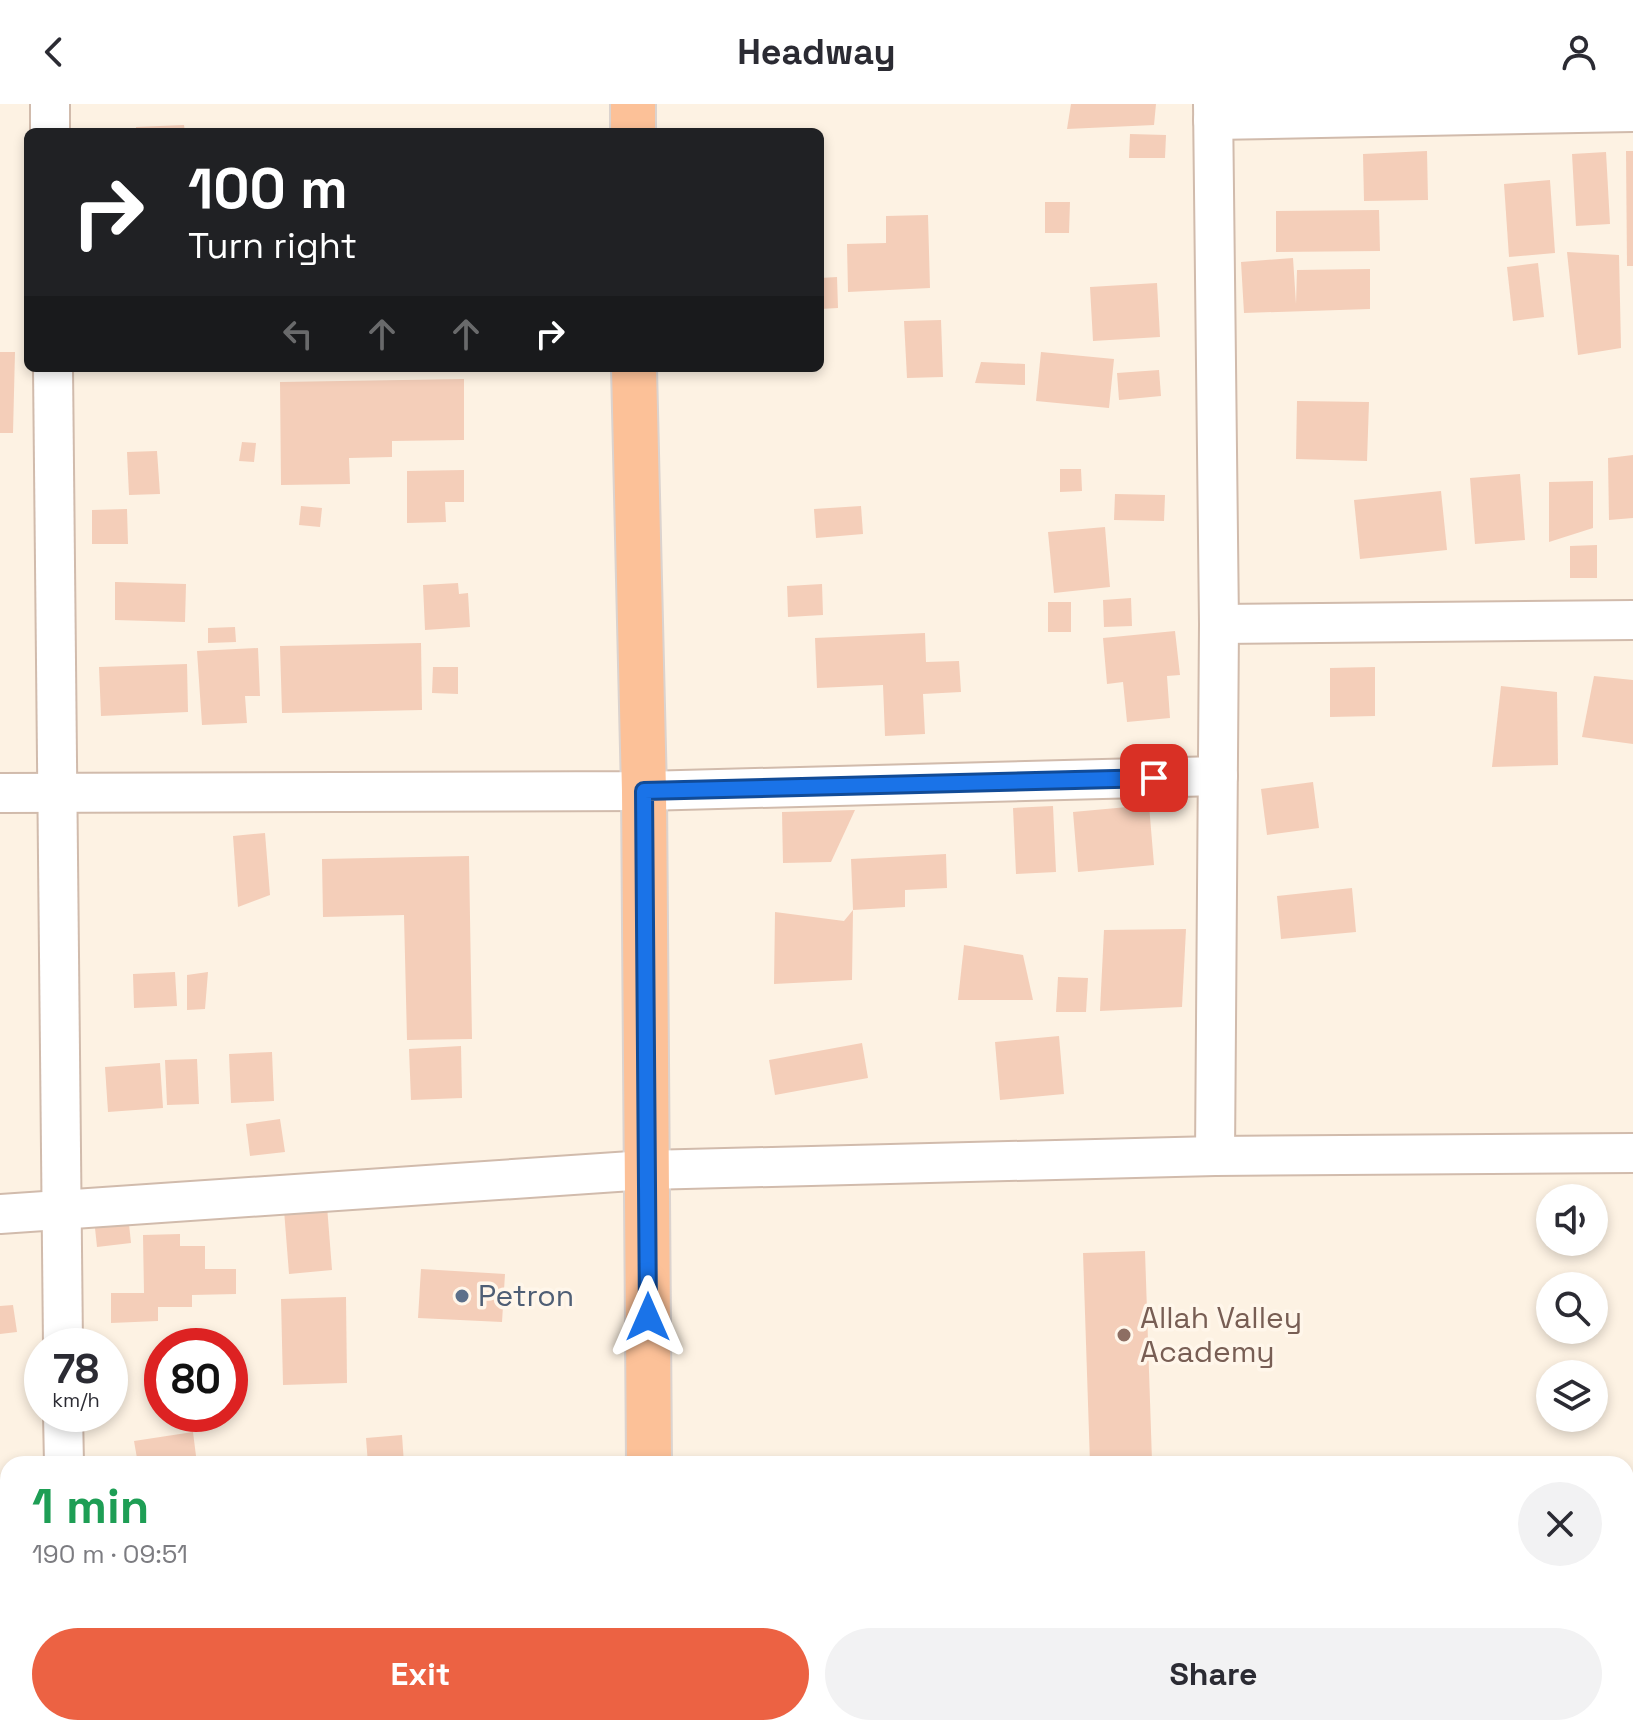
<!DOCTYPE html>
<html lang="en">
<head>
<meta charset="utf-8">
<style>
  :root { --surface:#fff; --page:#f2f2f3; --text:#2b2b33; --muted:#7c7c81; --accent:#ec6243 }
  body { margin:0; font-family:"Space Grotesk",sans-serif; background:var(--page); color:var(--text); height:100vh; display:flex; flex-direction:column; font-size:30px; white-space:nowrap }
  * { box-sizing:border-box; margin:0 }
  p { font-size:26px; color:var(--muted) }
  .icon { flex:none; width:44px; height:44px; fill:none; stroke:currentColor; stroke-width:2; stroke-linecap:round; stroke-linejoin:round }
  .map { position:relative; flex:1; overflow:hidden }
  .panel { position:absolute; left:0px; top:1352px; width:1634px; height:280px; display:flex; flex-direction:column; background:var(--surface); border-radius:24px 24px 0 0; box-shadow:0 4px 12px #0003 }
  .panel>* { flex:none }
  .guide { position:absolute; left:24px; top:24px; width:800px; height:244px; border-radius:12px; box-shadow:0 4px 12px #0003; background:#202124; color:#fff; overflow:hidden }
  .tools { position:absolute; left:1536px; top:1080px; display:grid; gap:16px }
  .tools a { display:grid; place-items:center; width:72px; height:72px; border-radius:50%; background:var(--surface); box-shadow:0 4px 12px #0003; font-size:40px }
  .speed { position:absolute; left:24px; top:1224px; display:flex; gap:16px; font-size:40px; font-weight:700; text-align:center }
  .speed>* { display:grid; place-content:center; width:104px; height:104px; border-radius:50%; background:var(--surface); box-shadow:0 4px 12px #0003; line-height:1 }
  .speed small { font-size:20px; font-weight:400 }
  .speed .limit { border:12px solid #d22; background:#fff; color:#111 }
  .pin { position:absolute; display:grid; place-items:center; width:68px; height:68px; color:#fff; margin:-34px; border-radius:16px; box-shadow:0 4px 12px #0006 }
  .me { position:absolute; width:88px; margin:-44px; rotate:0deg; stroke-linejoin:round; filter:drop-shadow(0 0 6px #0008) }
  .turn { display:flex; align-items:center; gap:28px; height:168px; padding:0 32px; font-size:36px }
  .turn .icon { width:104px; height:104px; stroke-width:2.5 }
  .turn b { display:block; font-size:56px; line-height:68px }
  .lanes { display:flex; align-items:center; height:76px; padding:0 32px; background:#0003; justify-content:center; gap:40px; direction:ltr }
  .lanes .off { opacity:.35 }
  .round { display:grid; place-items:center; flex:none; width:84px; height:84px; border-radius:42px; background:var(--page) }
  .headline { display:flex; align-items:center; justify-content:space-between; height:136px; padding:0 32px }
  h1 { font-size:48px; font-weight:700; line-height:60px; color:#1e9e55 }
  .cta { display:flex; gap:16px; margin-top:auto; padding:16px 32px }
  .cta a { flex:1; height:92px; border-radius:48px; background:var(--accent); color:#fff; font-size:32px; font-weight:700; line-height:92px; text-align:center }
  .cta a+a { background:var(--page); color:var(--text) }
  header { display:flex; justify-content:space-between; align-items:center; height:104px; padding:0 32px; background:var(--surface); font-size:36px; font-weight:700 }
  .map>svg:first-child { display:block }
  .building { fill:#f4ceb9 }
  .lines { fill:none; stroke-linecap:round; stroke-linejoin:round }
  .minor-casing { stroke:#d1bbac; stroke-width:42 }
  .trunk-casing { stroke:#dbd3cf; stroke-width:48 }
  .minor { stroke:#fff; stroke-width:38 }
  .trunk { stroke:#fcc198; stroke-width:44 }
  .route-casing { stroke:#114b97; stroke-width:20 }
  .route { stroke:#1a73e8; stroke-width:14 }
  .service-dot { fill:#5c6f8a; stroke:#fff6ea; stroke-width:3 }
  .education-dot { fill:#8d6e63; stroke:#fff6ea; stroke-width:3 }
  .labels { text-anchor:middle; stroke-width:7; stroke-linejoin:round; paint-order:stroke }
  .service-label { font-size:30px; fill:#4e5e75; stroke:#fff6ea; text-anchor:start }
  .education-label { font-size:30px; fill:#785e54; stroke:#fff6ea; text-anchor:start }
</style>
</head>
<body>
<header><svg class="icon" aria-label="back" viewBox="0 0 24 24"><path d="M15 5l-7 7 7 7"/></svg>Headway<svg class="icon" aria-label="person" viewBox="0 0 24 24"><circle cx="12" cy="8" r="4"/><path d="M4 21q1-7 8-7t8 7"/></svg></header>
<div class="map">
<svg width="1633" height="1632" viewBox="0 0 1633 1632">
  <rect width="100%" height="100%" fill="#fdf2e3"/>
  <g class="building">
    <path d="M1071 0H1156L1154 21 1067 25Z"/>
    <path d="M184 21 185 28H136V23Z"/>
    <path d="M1130 30 1166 31 1165 54H1129Z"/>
    <path d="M1427 47 1428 96 1364 97 1363 50Z"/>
    <path d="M1626 47H1633V162H1627Z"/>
    <path d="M1606 48 1610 120 1576 122 1572 50Z"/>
    <path d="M1550 76 1555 149 1509 153 1504 80Z"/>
    <path d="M1045 98H1070L1069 129H1045Z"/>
    <path d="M1379 106 1380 147 1276 148V107Z"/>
    <path d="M928 111 930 184 848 188 847 140 886 139V112Z"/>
    <path d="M1567 148 1619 151 1621 244 1578 251Z"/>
    <path d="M1293 154 1296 200 1297 166 1370 165V205L1244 209 1241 158Z"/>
    <path d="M1538 159 1544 213 1513 217 1507 163Z"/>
    <path d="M837 173 838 204 820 205V174Z"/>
    <path d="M1157 179 1160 233 1093 237 1090 183Z"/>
    <path d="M941 216 943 273 907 274 904 217Z"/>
    <path d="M0 248H15L13 329H0Z"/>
    <path d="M1041 248 1114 255 1109 304 1036 297Z"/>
    <path d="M981 258 1025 260V281L975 279Z"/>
    <path d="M1159 266 1161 292 1119 296 1117 269Z"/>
    <path d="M464 275V336L392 337V353L349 354 350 380 281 381 280 278Z"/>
    <path d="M1297 297 1369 298 1367 357 1296 355Z"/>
    <path d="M242 338 256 339 254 358 239 357Z"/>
    <path d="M157 347 160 390 129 391 127 348Z"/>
    <path d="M1633 351V414L1609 416 1608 354Z"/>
    <path d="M1060 365H1081L1082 387 1060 388Z"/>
    <path d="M464 366V398H445L446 418 407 419V367Z"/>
    <path d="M1520 370 1525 436 1475 440 1470 374Z"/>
    <path d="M1593 377V424L1549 438V378Z"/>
    <path d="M1441 387 1447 446 1360 455 1354 396Z"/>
    <path d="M1115 390 1165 391 1164 417 1114 416Z"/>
    <path d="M301 402 322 404 320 423 299 421Z"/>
    <path d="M861 402 863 430 816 434 814 405Z"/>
    <path d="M127 405 128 440H92V406Z"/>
    <path d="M1105 423 1110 483 1054 489 1048 428Z"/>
    <path d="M1597 441V474H1570V442Z"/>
    <path d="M115 478 186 480 185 518 115 516Z"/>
    <path d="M458 479 459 490 468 489 470 523 425 526 423 481Z"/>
    <path d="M822 480 823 511 788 513 787 482Z"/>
    <path d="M1131 494 1132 522 1104 523 1103 496Z"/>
    <rect x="1048" y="498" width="23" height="30"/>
    <path d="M235 523 236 538 208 539V524Z"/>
    <path d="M1175 527 1180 571 1167 572 1170 614 1127 618 1123 578 1107 580 1103 534Z"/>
    <path d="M925 529 926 558 959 557 961 588 923 590 925 630 885 632 883 581 817 584 815 534Z"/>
    <path d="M421 539 422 606 282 609 280 542Z"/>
    <path d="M258 544 260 592H245L247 619 202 621 197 547Z"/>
    <path d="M187 560 188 608 101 612 99 563Z"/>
    <path d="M433 563H458V590L432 589Z"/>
    <path d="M1375 563V612L1330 613V564Z"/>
    <path d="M1594 572 1633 576V640L1582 633Z"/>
    <path d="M1501 582 1557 588 1558 661 1492 663Z"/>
    <path d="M1313 678 1319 724 1267 731 1261 685Z"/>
    <path d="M1149 701 1154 761 1078 768 1073 708Z"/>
    <path d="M1053 702 1056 768 1016 770 1013 704Z"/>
    <path d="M855 706 831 758 783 759 782 708Z"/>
    <path d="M265 729 270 791 238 803 233 732Z"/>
    <path d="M946 750 947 784 905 786V803L853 806 852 876 774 880 775 808 844 817 853 806 851 755Z"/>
    <path d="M469 752 472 935 407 936 404 811 323 813 322 755Z"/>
    <path d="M1352 784 1356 828 1281 835 1277 792Z"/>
    <path d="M1186 825 1182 903 1100 907 1104 826Z"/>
    <path d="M964 841 1023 851 1033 896H958Z"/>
    <path d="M175 868 177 902 134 904 133 870Z"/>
    <path d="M208 868 205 905 187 906V871Z"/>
    <path d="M1058 873 1088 874 1086 908H1056Z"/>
    <path d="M1059 932 1064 990 1000 996 995 938Z"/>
    <path d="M862 939 868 974 775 991 769 956Z"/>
    <path d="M461 942 462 994 411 996 409 945Z"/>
    <path d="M272 948 274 997 231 999 229 950Z"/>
    <path d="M197 955 199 1000 167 1001 165 956Z"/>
    <path d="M160 959 163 1004 108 1008 105 963Z"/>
    <path d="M280 1015 285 1048 250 1052 246 1020Z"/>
    <path d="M327 1102 332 1166 289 1170 284 1106Z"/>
    <path d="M129 1120 131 1139 97 1143 95 1124Z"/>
    <path d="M180 1130V1142H205V1165H236V1190L192 1191V1203H158V1217L111 1219V1189H144L143 1131Z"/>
    <path d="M1145 1147 1152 1357 1090 1359 1083 1149Z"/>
    <path d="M421 1165 505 1170 502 1218 418 1214Z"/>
    <path d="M346 1193 347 1279 283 1281 281 1195Z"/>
    <path d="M13 1201 17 1228 0 1230V1202Z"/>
    <path d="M193 1328 197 1360H138L134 1337Z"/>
    <path d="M402 1331 404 1360H368L366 1334Z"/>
  </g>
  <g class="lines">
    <defs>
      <g id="minor">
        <path d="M50 0V28"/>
        <path d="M1213 0 1219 520 1215 1052"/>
        <path d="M1213 16 1633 8"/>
        <path d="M53 264 63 1242"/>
        <path d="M1219 520 1633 516"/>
        <path d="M0 689 644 687 1218 672"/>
        <path d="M0 1110 646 1066 1215 1052 1633 1049"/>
        <path d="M63 1310 64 1360"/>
        <path d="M64 1624V1632"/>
      </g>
      <g id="trunk">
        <path d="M633 0V28"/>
        <path d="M634 264 644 687 649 1360"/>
        <path d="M651 1624V1632"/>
      </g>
    </defs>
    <use href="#minor" class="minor-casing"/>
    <use href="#trunk" class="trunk-casing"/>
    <use href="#minor" class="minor"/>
    <use href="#trunk" class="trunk"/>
  </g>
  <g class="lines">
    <defs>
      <path id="route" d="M648 1213 644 687 1154 674"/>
    </defs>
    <use href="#route" class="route-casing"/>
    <use href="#route" class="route"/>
  </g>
  <circle class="service-dot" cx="462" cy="1192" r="8"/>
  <circle class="education-dot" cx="1124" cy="1231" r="8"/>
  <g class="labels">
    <g class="service-label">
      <text x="478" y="1202">Petron</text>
    </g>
    <g class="education-label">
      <text x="1140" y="1224">Allah Valley<tspan x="1140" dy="34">Academy</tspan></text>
    </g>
  </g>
</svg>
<div class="tools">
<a><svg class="icon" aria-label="sound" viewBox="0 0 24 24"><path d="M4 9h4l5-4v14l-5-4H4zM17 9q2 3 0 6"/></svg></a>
<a><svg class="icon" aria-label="search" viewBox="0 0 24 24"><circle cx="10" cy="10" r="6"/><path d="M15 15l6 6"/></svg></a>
<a><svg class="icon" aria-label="layers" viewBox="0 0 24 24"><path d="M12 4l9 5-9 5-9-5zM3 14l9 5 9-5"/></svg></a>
</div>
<div class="speed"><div>78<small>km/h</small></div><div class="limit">80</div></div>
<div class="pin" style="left:1154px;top:674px;background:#d93025"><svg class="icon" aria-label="arrive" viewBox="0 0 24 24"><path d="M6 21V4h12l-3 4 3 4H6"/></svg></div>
<svg class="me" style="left:648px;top:1213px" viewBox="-20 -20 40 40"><path d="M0-17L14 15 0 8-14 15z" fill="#1a73e8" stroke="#fff" stroke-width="4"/></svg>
<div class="guide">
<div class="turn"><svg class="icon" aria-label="right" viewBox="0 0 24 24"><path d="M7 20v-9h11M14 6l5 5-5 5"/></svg><div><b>100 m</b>Turn right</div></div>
<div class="lanes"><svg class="icon off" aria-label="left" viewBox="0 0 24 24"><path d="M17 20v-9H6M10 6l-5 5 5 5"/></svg><svg class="icon off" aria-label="ahead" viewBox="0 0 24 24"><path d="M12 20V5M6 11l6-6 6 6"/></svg><svg class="icon off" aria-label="ahead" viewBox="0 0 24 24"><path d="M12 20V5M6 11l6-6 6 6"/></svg><svg class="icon" aria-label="right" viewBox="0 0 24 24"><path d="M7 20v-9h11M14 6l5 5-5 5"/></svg></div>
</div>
<section class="panel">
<div class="headline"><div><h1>1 min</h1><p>190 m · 09:51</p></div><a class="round"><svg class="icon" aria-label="close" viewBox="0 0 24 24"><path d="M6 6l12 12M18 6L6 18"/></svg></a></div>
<div class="cta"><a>Exit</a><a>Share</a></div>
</section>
</div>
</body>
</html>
